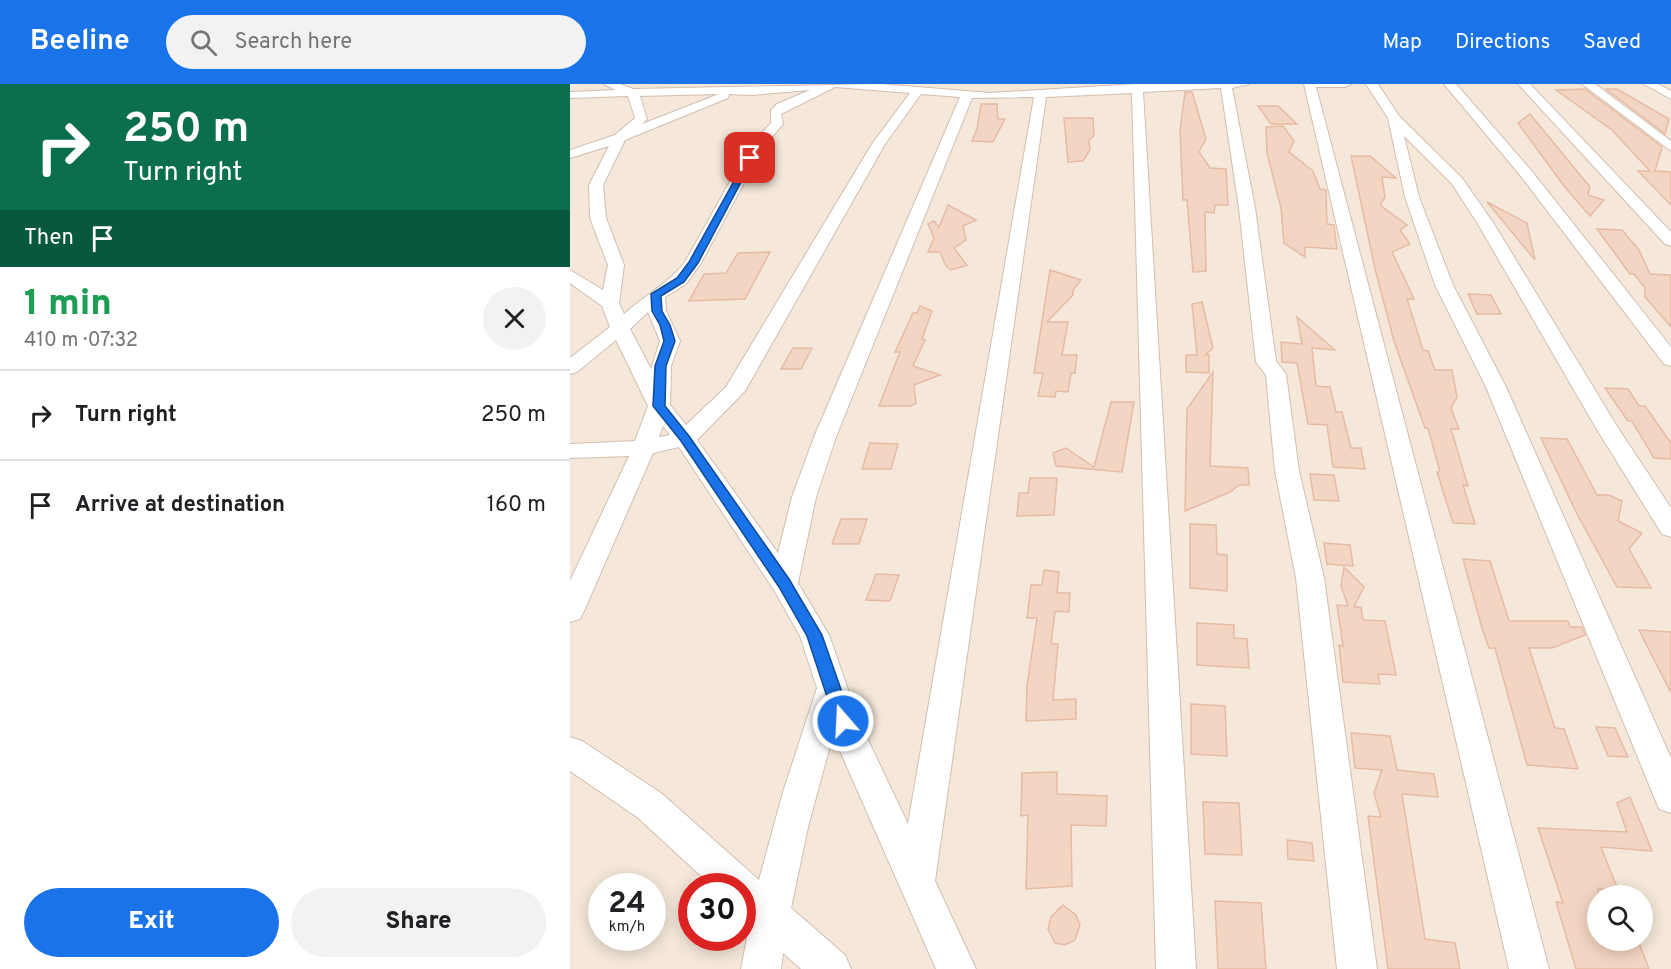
<!DOCTYPE html>
<html lang="en">
<head>
<meta charset="utf-8">
<style>
  :root { --surface:#fff; --page:#f2f2f2; --text:#202124; --muted:#757577; --line:#e0e0e0; --accent:#1a73e8 }
  body { margin:0; font-family:Overpass,sans-serif; background:var(--page); color:var(--text); height:100vh; display:flex; flex-direction:column; font-size:22px; white-space:nowrap }
  * { box-sizing:border-box; margin:0 }
  p { font-size:20px; color:var(--muted) }
  .icon { flex:none; width:33px; height:33px; fill:none; stroke:currentColor; stroke-width:2; stroke-linecap:round; stroke-linejoin:round }
  .map { position:relative; flex:1; overflow:hidden }
  .sheet { display:flex; flex-direction:column; background:var(--surface); width:570px }
  .sheet>* { flex:none }
  .hud { background:#0b6e4f; color:#fff; overflow:hidden }
  .tools { position:absolute; left:1017px; top:801px; display:grid; gap:12px }
  .tools a { display:grid; place-items:center; width:66px; height:66px; border-radius:50%; background:var(--surface); box-shadow:0 3px 15px #0003; font-size:30px }
  .speed { position:absolute; left:18px; top:789px; display:flex; gap:12px; font-size:30px; font-weight:700; text-align:center }
  .speed>* { display:grid; place-content:center; width:78px; height:78px; border-radius:50%; background:var(--surface); box-shadow:0 3px 15px #0003; line-height:1 }
  .speed small { font-size:15px; font-weight:400 }
  .speed .limit { border:9px solid #d22; background:#fff; color:#111 }
  .pin { position:absolute; display:grid; place-items:center; width:51px; height:51px; color:#fff; margin:-26px; border-radius:12px; box-shadow:0 3px 9px #0006 }
  .me { position:absolute; width:66px; margin:-33px; rotate:341deg; stroke-linejoin:round; filter:drop-shadow(0 0 4px #0008) }
  .turn { display:flex; align-items:center; gap:21px; height:126px; padding:0 24px; font-size:27px }
  .turn .icon { width:78px; height:78px; stroke-width:2.5 }
  .turn b { display:block; font-size:42px; line-height:51px }
  .then { display:flex; align-items:center; height:57px; padding:0 24px; background:#0003; gap:12px; font-size:22px }
  .round { display:grid; place-items:center; flex:none; width:63px; height:63px; border-radius:32px; background:var(--page) }
  .summary { display:flex; align-items:center; justify-content:space-between; height:102px; padding:0 24px }
  h1 { font-size:36px; font-weight:800; line-height:45px; color:#1e9e55 }
  .action { display:flex; gap:12px; margin-top:auto; padding:12px 24px }
  .action a { flex:1; height:69px; border-radius:36px; background:var(--accent); color:#fff; font-size:24px; font-weight:800; line-height:69px; text-align:center }
  .action a+a { background:var(--page); color:var(--text) }
  ul { padding:0; list-style:none }
  li { display:flex; align-items:center; gap:18px; height:90px; padding:0 24px; border-top:2px solid var(--line) }
  li div { flex:1 }
  li b { display:block; font-size:22px }
  li em { font-style:normal }
  header { display:flex; align-items:center; gap:36px; box-sizing:border-box; height:84px; padding:0 30px; background:var(--accent); color:#fff }
  header strong { font-size:28px }
  nav { display:flex; gap:33px; margin-inline-start:auto; font-size:21px }
  .search { width:420px; height:54px; background:var(--page); display:flex; align-items:center; gap:15px; box-sizing:border-box; padding:0 21px; border-radius:33px; color:var(--muted); font-size:22px }
  main { display:flex; flex:1; min-height:0 }
  .map>svg:first-child { display:block }
  .residential { fill:#f5e8da; fill-rule:evenodd }
  .building { fill:#f3d5c3; stroke:#e6bba3; stroke-width:1.5 }
  .lines { fill:none; stroke-linecap:round; stroke-linejoin:round }
  .street-casing { stroke:#d1beb0; stroke-width:2 }
  .street { fill:#fff; fill-rule:evenodd }
  .route { fill:#1a73e8; stroke:#114b97; stroke-width:1.5 }
</style>
</head>
<body>
<header>
<strong>Beeline</strong>
<div class="search"><svg class="icon" aria-label="search" viewBox="0 0 24 24"><circle cx="10" cy="10" r="6"/><path d="M15 15l6 6"/></svg>Search here</div>
<nav><a>Map</a><a>Directions</a><a>Saved</a></nav>
</header>
<main>
<section class="sheet">
<div class="hud">
<div class="turn"><svg class="icon" aria-label="right" viewBox="0 0 24 24"><path d="M7 20v-9h11M14 6l5 5-5 5"/></svg><div><b>250 m</b>Turn right</div></div>
<div class="then">Then<svg class="icon" aria-label="arrive" viewBox="0 0 24 24"><path d="M6 21V4h12l-3 4 3 4H6"/></svg></div>
</div>
<div class="summary"><div><h1>1 min</h1><p>410 m · 07:32</p></div><a class="round"><svg class="icon" aria-label="close" viewBox="0 0 24 24"><path d="M6 6l12 12M18 6L6 18"/></svg></a></div>
<ul>
<li><svg class="icon" aria-label="right" viewBox="0 0 24 24"><path d="M7 20v-9h11M14 6l5 5-5 5"/></svg><div><b>Turn right</b></div><em>250 m</em></li>
<li><svg class="icon" aria-label="arrive" viewBox="0 0 24 24"><path d="M6 21V4h12l-3 4 3 4H6"/></svg><div><b>Arrive at destination</b></div><em>160 m</em></li>
</ul>
<div class="action"><a>Exit</a><a>Share</a></div>
</section>
<div class="map">
<svg width="1101" height="885" viewBox="0 0 1101 885">
  <rect width="100%" height="100%" fill="#fdf6ec"/>
  <path class="residential" d="M0 0H1101V885H0ZM32 802H82V854H32ZM122 802H172V854H122ZM1028 812H1072V856H1028Z"/>
  <g class="building">
    <path d="M1015 5 1092 63 1085 87 1101 88V121L1068 87H1080L1042 46 986 6Z"/>
    <path d="M1036 5H1047L1099 35 1095 50Z"/>
    <path d="M615 8H622L636 55 629 68 640 84 656 85 658 121H645L644 129 635 128 636 187 623 188 617 116H613L610 47Z"/>
    <path d="M411 20H427L428 35H435L423 58 402 57 407 45Z"/>
    <path d="M688 22H708L727 40H701Z"/>
    <path d="M960 30 1020 103 1018 111 1034 116 1020 132 994 102 948 39Z"/>
    <path d="M494 34H523L524 52 519 56 520 66 513 77 498 78Z"/>
    <path d="M713 42 724 57 719 68 743 87 750 105 756 106 757 140 764 141 767 165 735 163V173L714 159 711 124 697 69 696 43Z"/>
    <path d="M781 72H800L826 94 812 93 815 113 810 121 837 141 830 146 840 160 822 168 844 215H837L853 266 858 267 865 286H882L887 313 881 324 889 345H881L898 402 893 401 905 440 883 439 867 388H870L858 344H855L824 257 805 185Z"/>
    <path d="M917 118 957 139 965 176Z"/>
    <path d="M378 121 406 136 393 142 396 156 384 164 397 181 381 186 376 182 370 168H358L364 154 358 140 364 137 369 143Z"/>
    <path d="M1027 145 1052 146 1069 166 1080 190 1101 191V243L1075 213V204L1064 190H1060Z"/>
    <path d="M200 168 175 215 119 217 134 190 156 189 168 169Z"/>
    <path d="M480 186 511 196 503 206V211L477 238H498L492 271H507L505 289H501L498 308 486 307 485 313 468 312 473 289H464Z"/>
    <path d="M898 210 921 211 931 230H907Z"/>
    <path d="M632 218 643 264 635 271H639V289L616 288V271H627L622 220Z"/>
    <path d="M350 222 362 227 352 255 355 256 343 282 370 291 344 301 346 319 341 322H309L330 268H325L343 229H347Z"/>
    <path d="M727 233 765 266 742 264 746 302 760 303 766 328H772L781 364H791L795 385 763 383 757 341 738 340 727 279 712 278 711 258 732 260Z"/>
    <path d="M223 264H242L231 285H211Z"/>
    <path d="M643 288 640 382 678 384 679 401H669L660 408 615 427 617 325Z"/>
    <path d="M1035 304 1058 305 1069 322H1075L1101 359V375L1084 374 1062 337H1058Z"/>
    <path d="M541 318H564L552 388 486 382 483 369 496 364 524 383Z"/>
    <path d="M971 354 997 355 1027 411H1039L1052 417 1048 437 1072 449 1059 465 1081 504 1047 503 1007 430Z"/>
    <path d="M300 359 328 360 321 385H292Z"/>
    <path d="M740 390 764 391 769 417 744 416Z"/>
    <path d="M460 394H487L484 431 447 432 449 409H458Z"/>
    <path d="M271 435H297L289 460H262Z"/>
    <path d="M620 440 646 441 647 470 657 471V507L620 504Z"/>
    <path d="M754 459 780 461 783 482 757 480Z"/>
    <path d="M893 475 920 477 939 537H998L1000 543H1012L1015 551 982 564H959L985 644 994 645 1008 685 957 681 925 564H919L912 544Z"/>
    <path d="M774 483 794 503 784 523H791L793 536 815 537 826 591 808 590 810 600 773 598 769 561 773 562 767 521 778 522 771 502Z"/>
    <path d="M474 486 489 488 487 509H500L499 528 485 527 481 560H488L483 616 506 615V635L456 637 457 602 467 534H457L461 501H472Z"/>
    <path d="M306 490 329 491 320 517 296 516Z"/>
    <path d="M627 539 664 541V554L677 555 679 584 627 581Z"/>
    <path d="M1069 546 1101 548V609Z"/>
    <path d="M621 620 655 622 657 672 621 670Z"/>
    <path d="M1026 643 1045 644 1058 673 1038 672Z"/>
    <path d="M781 649 820 652 827 686 864 690 868 713 832 710 855 855 885 859 890 885H818L798 732 811 733 804 709 812 686 785 684Z"/>
    <path d="M487 688V710L537 712 536 742 501 741 502 802 456 805 458 731 451 732 452 689Z"/>
    <path d="M1060 713 1082 767 1031 763 1048 806 1028 805V856H1068L1079 885H1006L986 818 993 819 968 744 1057 748 1047 719Z"/>
    <path d="M633 718 669 719 672 771 635 770Z"/>
    <path d="M717 756 742 759 744 777 718 775Z"/>
    <path d="M645 817 691 819 696 885H648Z"/>
    <path d="M493 821 506 831 510 841 505 856 495 861 485 859 478 845 481 833Z"/>
  </g>
  <g class="lines">
    <defs>
      <g id="street">
        <path d="M34 0H50L63 5 310 0 420 9 566 0H679L662 4 685 124 706 277 716 290 729 387 754 494 807 885H767L726 494 705 387 696 291 686 278 669 124 651 4 573 8 626 885H586L562 9 476 13 365 797 406 885H366L263 651 238 743 221 824 275 871 281 885H231L213 869 211 885H171L180 838 172 832V802H142L67 733 0 687V653L12 657 91 709 189 796 213 708 247 604 230 552 204 506 109 363 83 369 14 527 10 535 0 538V497L59 372 0 374V360L65 357 78 322 46 256 7 288 0 290V274L40 243 32 222 0 199V186L33 206 38 181 20 134 19 101 39 62 0 74V66L45 51 65 34 58 12 0 14V8L45 6ZM265 3 340 9 302 60 156 303 116 341 100 321 101 282 110 257 96 227 95 213 116 200 131 179 194 62 213 40 211 30ZM240 6 207 20 201 26V39L181 60 115 178C99 199 74 212 54 230L49 219 54 181 36 134 33 101 55 56 158 14 159 10 181 11ZM149 10 72 40 77 35 70 12ZM351 10 390 13 244 353 222 413 208 469 127 356 175 307 315 60ZM464 13 338 740 289 637 259 551 228 499 246 413 266 353 402 14ZM78 228 90 257 81 285 60 245ZM93 342 100 351 89 353Z"/>
        <path d="M734 0H781L775 3H746L979 885H939Z"/>
        <path d="M796 0H808L829 32 892 94 924 140 1048 344 1101 424V453L1092 450 1026 344 908 140 882 100 834 52 849 113 883 201 936 303 1101 674V729L1089 725 916 303 865 201 835 113 818 34Z"/>
        <path d="M874 0H886L960 85 1101 263V282L1094 280 950 91Z"/>
        <path d="M948 0H960L1101 148V162L1095 160Z"/>
        <path d="M1012 0H1025L1101 57V67Z"/>
        <path d="M1074 0H1088L1101 7V15Z"/>
      </g>
    </defs>
    <use href="#street" class="street-casing"/>
    <use href="#street" class="street"/>
  </g>
  <path class="route" d="M178 72 184 74 128 179 114 198 91 212 92 227 100 241 105 257 96 282 95 322 119 352 219 495 252 551 282 637 279 642 273 645 267 642 265 637 237 552 209 503 111 357 83 322 85 282 94 257 90 241 82 227 81 210 107 194 119 178Z"/>
</svg>
<div class="tools">
<a><svg class="icon" aria-label="search" viewBox="0 0 24 24"><circle cx="10" cy="10" r="6"/><path d="M15 15l6 6"/></svg></a>
</div>
<div class="speed"><div>24<small>km/h</small></div><div class="limit">30</div></div>
<div class="pin" style="left:180px;top:74px;background:#d93025"><svg class="icon" aria-label="arrive" viewBox="0 0 24 24"><path d="M6 21V4h12l-3 4 3 4H6"/></svg></div>
<svg class="me" style="left:273px;top:637px" viewBox="-20 -20 40 40"><circle r="17" fill="#1a73e8" stroke="#fff" stroke-width="3"/><path d="M0-11L8 9 0 5-8 9z" fill="#fff"/></svg>
</div>
</main>
</body>
</html>
